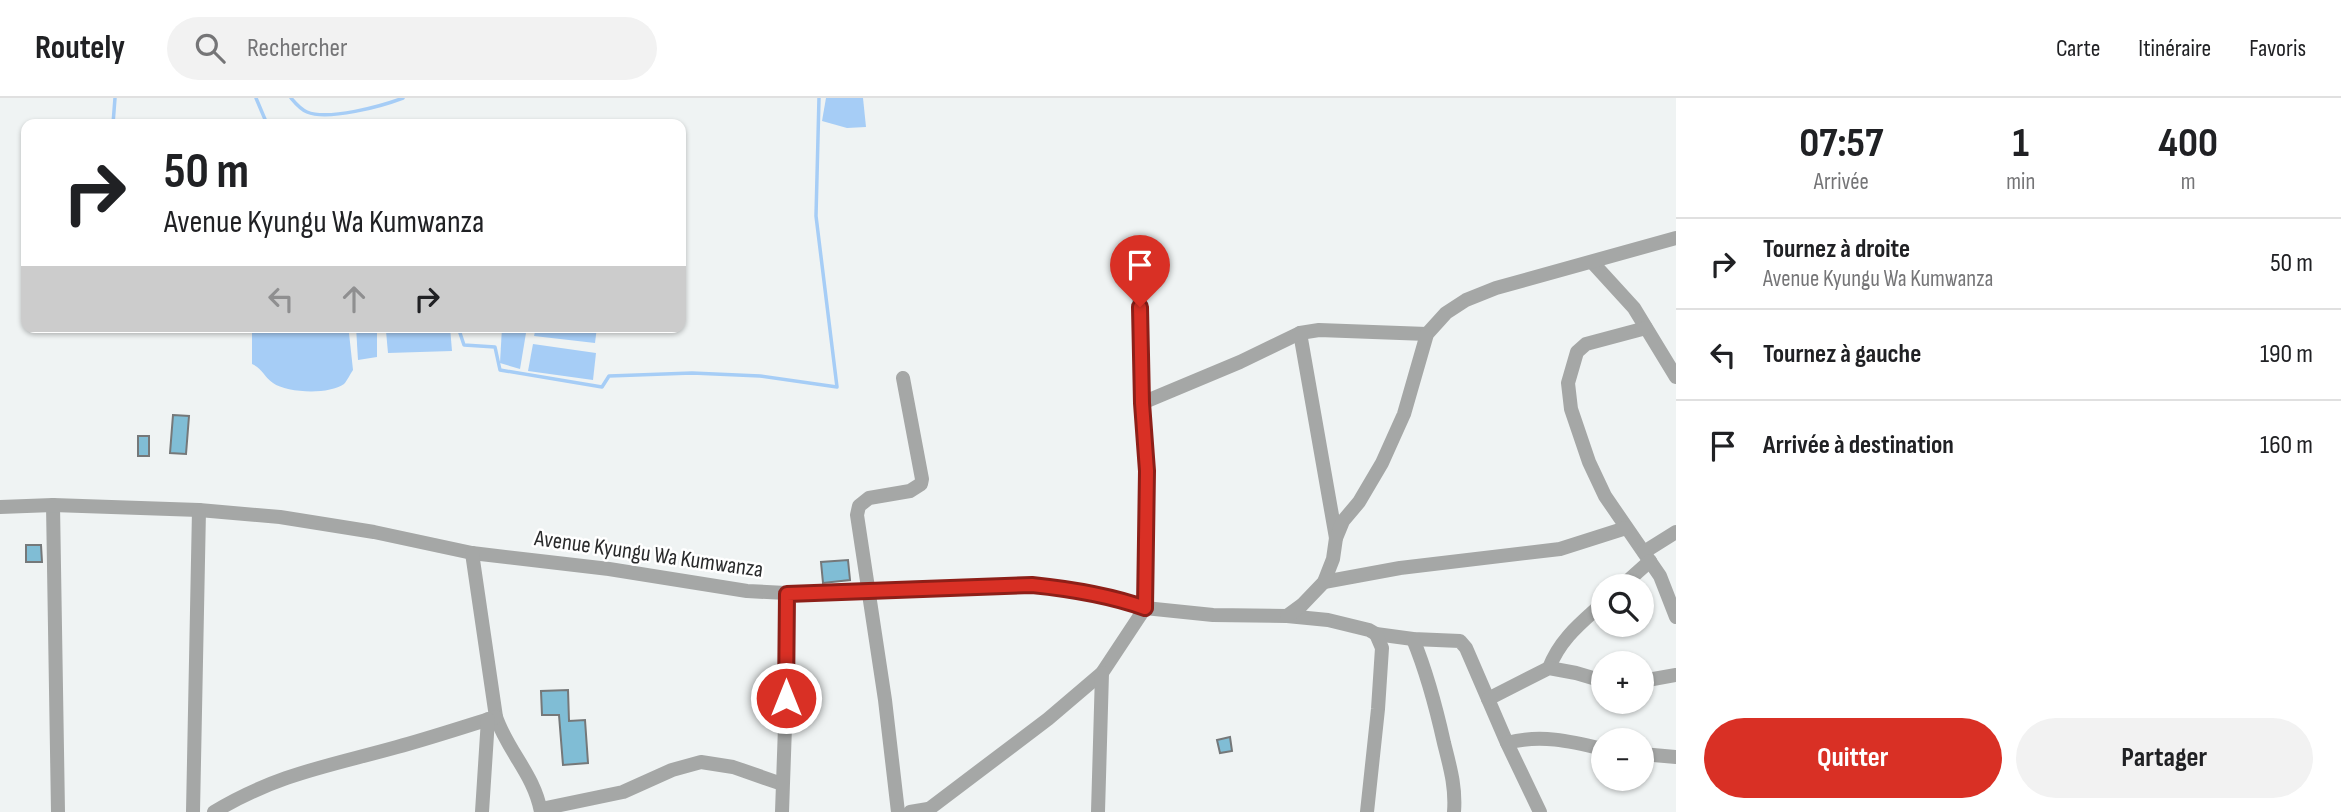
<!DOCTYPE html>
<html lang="fr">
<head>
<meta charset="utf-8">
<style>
  :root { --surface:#fff; --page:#f2f2f2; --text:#202124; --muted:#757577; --line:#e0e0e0; --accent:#d93025 }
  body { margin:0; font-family:"Sofia Sans Condensed",sans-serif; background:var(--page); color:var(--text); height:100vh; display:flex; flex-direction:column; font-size:26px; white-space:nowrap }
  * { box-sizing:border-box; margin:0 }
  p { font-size:23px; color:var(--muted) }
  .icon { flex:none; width:38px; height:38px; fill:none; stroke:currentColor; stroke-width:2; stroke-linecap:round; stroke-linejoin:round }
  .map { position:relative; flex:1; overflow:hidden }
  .drawer { display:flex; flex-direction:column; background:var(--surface); width:665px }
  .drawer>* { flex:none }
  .guide { position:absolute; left:21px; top:21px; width:665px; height:214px; border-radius:14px; box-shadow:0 2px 5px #0004; background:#fff; color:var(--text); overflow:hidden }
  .tools { position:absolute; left:1591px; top:476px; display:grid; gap:14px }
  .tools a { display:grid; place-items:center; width:63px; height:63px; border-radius:50%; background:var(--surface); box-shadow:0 2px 5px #0004; font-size:35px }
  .pin { position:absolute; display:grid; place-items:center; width:60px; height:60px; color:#fff; margin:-72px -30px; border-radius:50% 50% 50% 0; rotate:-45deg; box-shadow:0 0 7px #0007 }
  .pin .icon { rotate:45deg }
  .me { position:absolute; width:77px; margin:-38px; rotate:0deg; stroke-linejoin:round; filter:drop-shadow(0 0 5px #0008) }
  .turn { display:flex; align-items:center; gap:24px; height:147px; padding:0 28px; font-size:32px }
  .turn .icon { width:91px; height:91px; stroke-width:2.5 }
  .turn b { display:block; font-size:49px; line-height:60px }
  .lanes { display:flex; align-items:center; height:66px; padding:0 28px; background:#0003; justify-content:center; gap:35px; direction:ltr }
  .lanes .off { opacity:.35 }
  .eta { display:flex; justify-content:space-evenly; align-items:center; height:119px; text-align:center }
  .eta b { font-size:42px; font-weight:700; line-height:49px }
  .button { display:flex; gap:14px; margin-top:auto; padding:14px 28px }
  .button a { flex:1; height:80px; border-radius:42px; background:var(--accent); color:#fff; font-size:28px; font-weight:700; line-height:80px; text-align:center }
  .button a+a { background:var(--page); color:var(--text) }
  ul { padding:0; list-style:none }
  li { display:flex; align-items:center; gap:21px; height:91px; padding:0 28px; border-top:2px solid var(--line) }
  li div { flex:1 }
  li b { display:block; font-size:26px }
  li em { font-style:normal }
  header { display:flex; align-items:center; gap:42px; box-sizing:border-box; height:98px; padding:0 35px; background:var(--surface); border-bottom:2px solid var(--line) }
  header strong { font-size:33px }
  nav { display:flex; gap:38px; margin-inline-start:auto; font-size:24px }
  .search { width:490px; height:63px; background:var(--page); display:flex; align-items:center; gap:18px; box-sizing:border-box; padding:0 24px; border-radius:38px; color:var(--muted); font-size:26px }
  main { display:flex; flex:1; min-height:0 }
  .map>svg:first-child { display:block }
  .water { fill:#a6cdf6 }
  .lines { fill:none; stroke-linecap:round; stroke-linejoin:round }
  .stream { stroke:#a6cdf6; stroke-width:3.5 }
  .building { fill:#80bdd5; stroke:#757879; stroke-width:2 }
  .street { stroke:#a5a7a6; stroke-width:14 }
  .route-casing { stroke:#8d1f18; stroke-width:18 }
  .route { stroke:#d93025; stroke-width:12 }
  .labels { text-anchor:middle; stroke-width:5; stroke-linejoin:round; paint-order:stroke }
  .street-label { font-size:23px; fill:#292a2b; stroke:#fff }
</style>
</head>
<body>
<header>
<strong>Routely</strong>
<div class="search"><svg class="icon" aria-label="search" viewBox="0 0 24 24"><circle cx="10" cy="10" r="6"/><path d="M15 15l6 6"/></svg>Rechercher</div>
<nav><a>Carte</a><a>Itinéraire</a><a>Favoris</a></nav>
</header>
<main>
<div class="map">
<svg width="1676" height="714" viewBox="0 0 1676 714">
  <rect width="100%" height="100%" fill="#eff3f3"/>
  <g class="water">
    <path d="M826 0H863L866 29 847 30 822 23Z"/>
    <path d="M252 229 349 235 353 272C350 276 347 283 344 286 329 297 287 295 273 285 264 279 263 271 252 266Z"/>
    <path d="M356 229H377V259L358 262Z"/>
    <path d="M450 229 452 253 388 255 386 233Z"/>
    <path d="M502 229H527L520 271 500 265Z"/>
    <path d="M536 229H597L595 245 534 238Z"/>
    <path d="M533 246 596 255 593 282 528 273Z"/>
  </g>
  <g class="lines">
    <g class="stream">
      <path d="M256 0 267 26"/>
      <path d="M291 0C296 6 300 11 307 14 328 23 382 8 403 0"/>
      <path d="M113 26 115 0"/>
      <path d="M458 229 464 247 495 249 500 272 602 289 609 278 692 275 760 278 837 289 816 118 819 0"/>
    </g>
  </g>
  <g class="building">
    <path d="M173 317 189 318 186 356 170 355Z"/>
    <rect x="138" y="338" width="11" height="20"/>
    <path d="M26 447H41L42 464H26Z"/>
    <path d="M848 462 850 482 823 485 821 464Z"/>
    <path d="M568 592 569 623 585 622 588 665 563 667 559 617H542L541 593Z"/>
    <path d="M1230 639 1232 653 1220 655 1217 642Z"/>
  </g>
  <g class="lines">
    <g class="street">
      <path d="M1592 164 1634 210 1676 279"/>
      <path d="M1646 230 1586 246 1577 254 1568 285 1571 311 1589 364 1605 398 1660 478 1676 519"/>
      <path d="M1300 235 1336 440"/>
      <path d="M1142 305 1240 264 1300 235 1319 232 1427 236"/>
      <path d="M53 407 58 714"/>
      <path d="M0 409 53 407 199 412 280 419 374 434 472 455 609 471 747 493 805 496 870 494 910 490 1032 487 1062 490 1126 503 1145 510 1213 517 1287 518 1328 522 1369 532 1376 536 1413 541 1460 543 1466 550 1507 645 1540 714"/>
      <path d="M1644 454 1676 434"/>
      <path d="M472 455 496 619C508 654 534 676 541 714"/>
      <path d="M1324 484 1400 470 1560 451 1626 430"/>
      <path d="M1622 488 1650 463"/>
      <path d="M1287 518 1302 507 1324 484 1333 461 1336 440 1343 423 1359 404 1382 365 1404 316 1427 236 1446 215 1466 202 1496 190 1676 140"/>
      <path d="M1413 541C1427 575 1436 609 1444 645 1450 669 1456 689 1454 714"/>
      <path d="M1549 570C1560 541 1581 525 1603 505"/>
      <path d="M1642 583 1676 577"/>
      <path d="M1488 601 1549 570 1576 575 1603 583"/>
      <path d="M1507 645C1540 636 1570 643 1603 651"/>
      <path d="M1642 656 1676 659"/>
      <path d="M541 711 623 694 672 672 701 664 733 669 782 686"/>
      <path d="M193 714 199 412"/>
      <path d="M214 714C277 676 329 668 397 649 430 640 463 629 496 619"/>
      <path d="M482 714 488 621"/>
      <path d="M782 714 786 600 787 496"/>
      <path d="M898 714 885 602 857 417 859 408 869 400 910 393 921 386 922 381 903 280"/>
      <path d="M910 714 928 711"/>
      <path d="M925 714 1048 621 1102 575 1145 510 1147 373 1142 305 1139 186"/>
      <path d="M1098 714 1102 575"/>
      <path d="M1367 714 1378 611 1382 550 1376 536"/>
    </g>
  </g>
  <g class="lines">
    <defs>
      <path id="route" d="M786 600 787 496 1032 487C1071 491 1109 497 1145 510L1147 373 1142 305 1140 209"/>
    </defs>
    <use href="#route" class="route-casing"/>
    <use href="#route" class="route"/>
  </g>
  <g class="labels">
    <g class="street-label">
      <text transform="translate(649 455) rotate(8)" y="8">Avenue Kyungu Wa Kumwanza</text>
    </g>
  </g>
</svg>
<div class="tools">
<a><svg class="icon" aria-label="search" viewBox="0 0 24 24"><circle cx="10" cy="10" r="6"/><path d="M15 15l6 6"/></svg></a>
<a>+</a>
<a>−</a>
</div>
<div class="pin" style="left:1140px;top:209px;background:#d93025"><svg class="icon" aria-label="arrive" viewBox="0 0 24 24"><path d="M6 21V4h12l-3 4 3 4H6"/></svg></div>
<svg class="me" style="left:786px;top:600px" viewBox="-20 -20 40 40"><circle r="17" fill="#d93025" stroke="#fff" stroke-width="3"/><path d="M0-11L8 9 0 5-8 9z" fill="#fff"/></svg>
<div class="guide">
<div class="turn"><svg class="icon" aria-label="right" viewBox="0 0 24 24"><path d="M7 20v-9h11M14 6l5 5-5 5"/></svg><div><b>50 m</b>Avenue Kyungu Wa Kumwanza</div></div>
<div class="lanes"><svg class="icon off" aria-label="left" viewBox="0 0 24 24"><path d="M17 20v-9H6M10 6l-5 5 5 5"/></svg><svg class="icon off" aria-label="ahead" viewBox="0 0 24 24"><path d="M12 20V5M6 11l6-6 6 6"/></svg><svg class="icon" aria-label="right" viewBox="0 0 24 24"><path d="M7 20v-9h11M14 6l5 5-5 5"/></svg></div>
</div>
</div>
<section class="drawer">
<div class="eta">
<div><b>07:57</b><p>Arrivée</p></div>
<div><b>1</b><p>min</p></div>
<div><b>400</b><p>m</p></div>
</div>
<ul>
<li><svg class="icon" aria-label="right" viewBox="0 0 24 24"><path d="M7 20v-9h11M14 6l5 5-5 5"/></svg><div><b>Tournez à droite</b><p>Avenue Kyungu Wa Kumwanza</p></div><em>50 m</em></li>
<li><svg class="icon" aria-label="left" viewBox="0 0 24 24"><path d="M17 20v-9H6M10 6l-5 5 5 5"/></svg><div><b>Tournez à gauche</b></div><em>190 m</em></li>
<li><svg class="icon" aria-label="arrive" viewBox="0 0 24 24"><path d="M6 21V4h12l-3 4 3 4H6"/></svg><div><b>Arrivée à destination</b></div><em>160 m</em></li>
</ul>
<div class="button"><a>Quitter</a><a>Partager</a></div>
</section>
</main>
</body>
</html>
